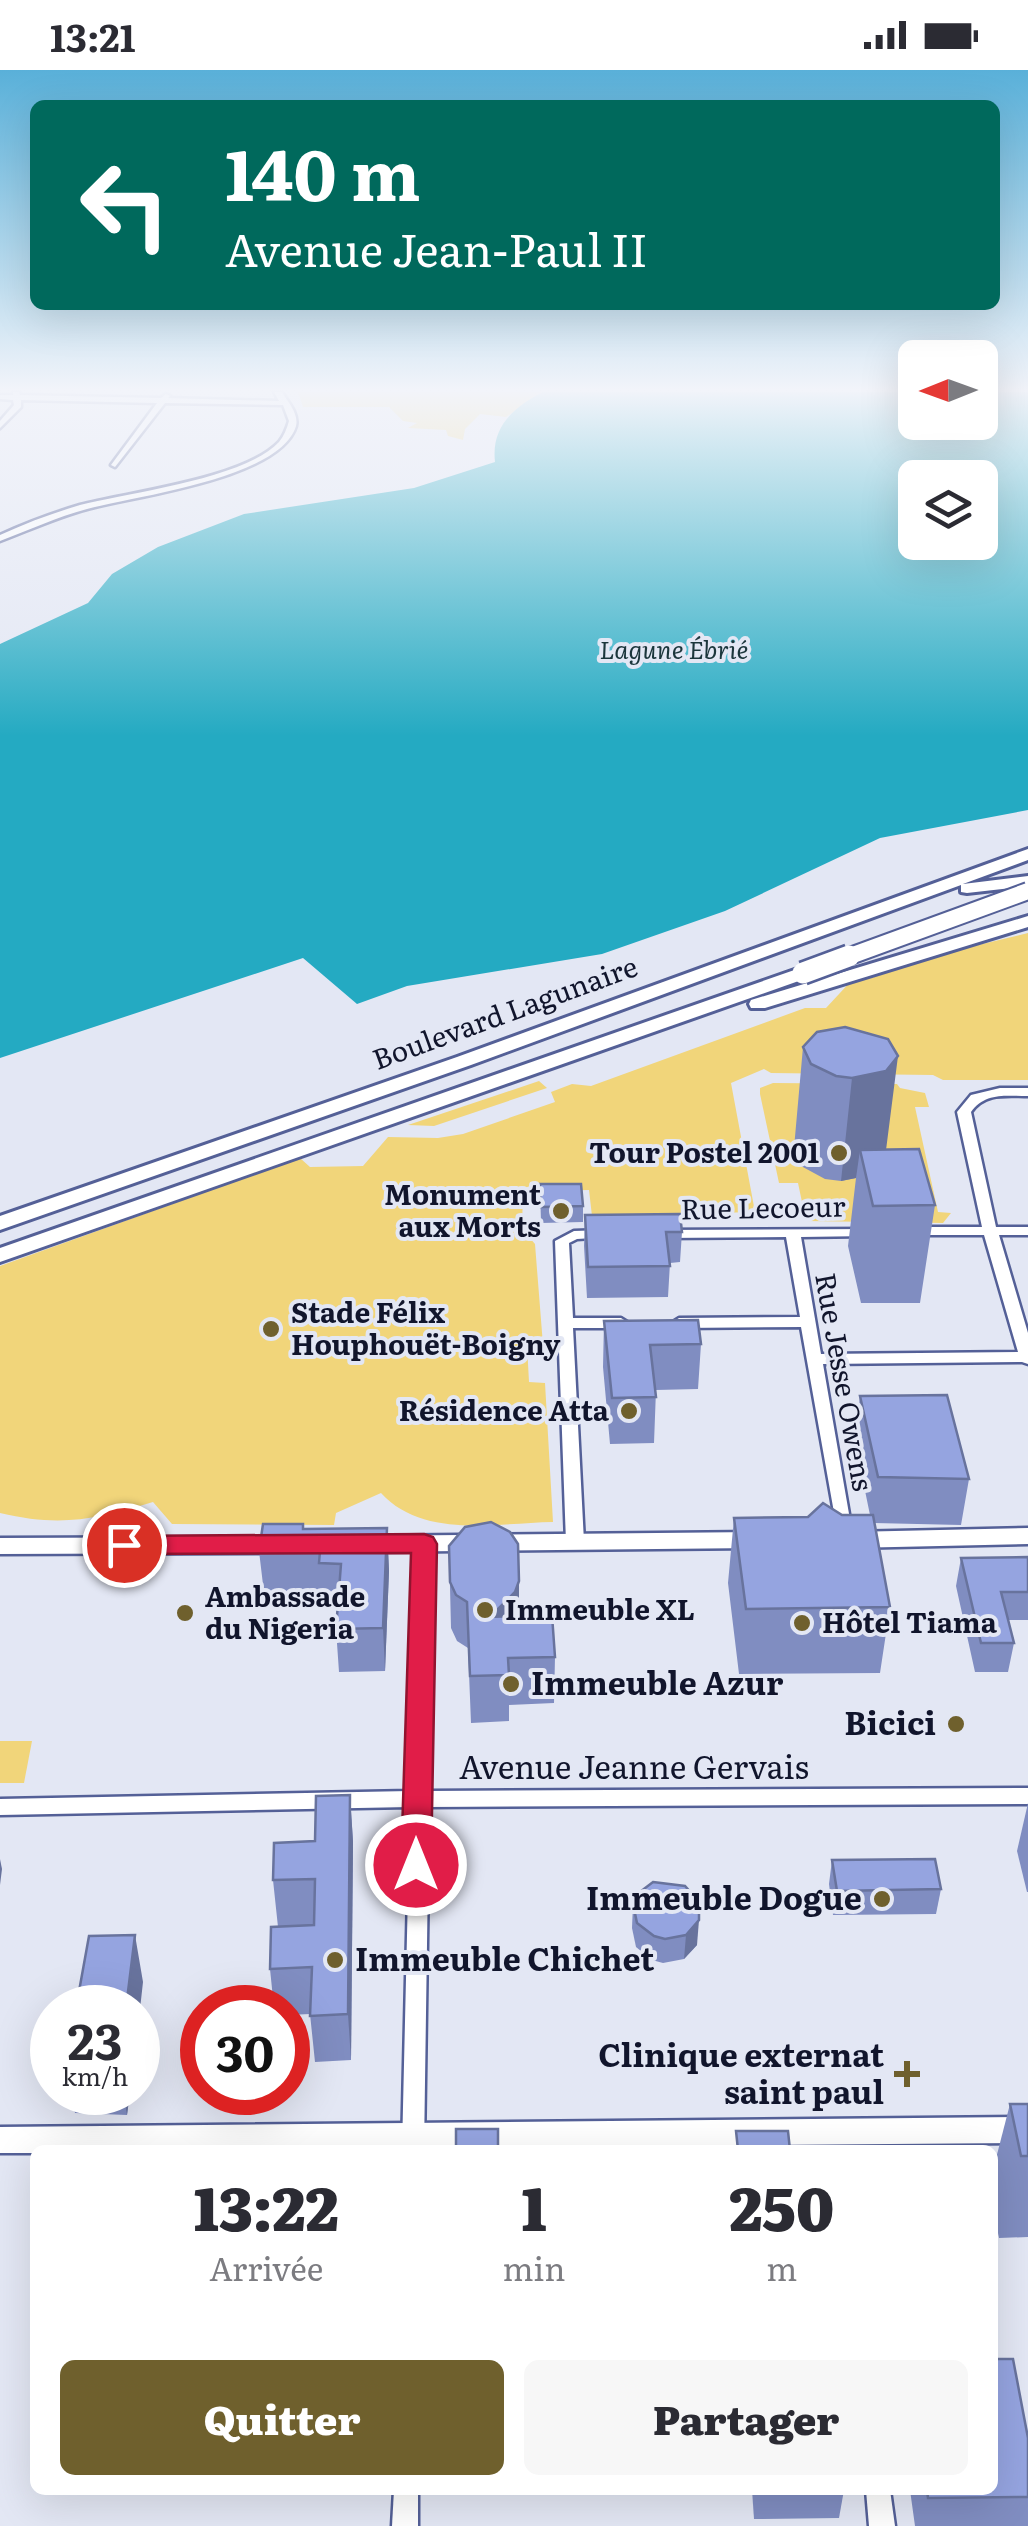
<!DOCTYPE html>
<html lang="fr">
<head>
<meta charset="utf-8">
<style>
  :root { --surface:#fff; --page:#f7f7f7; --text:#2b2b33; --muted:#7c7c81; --accent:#6f602d }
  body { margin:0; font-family:Literata,serif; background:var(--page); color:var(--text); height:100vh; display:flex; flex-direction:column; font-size:38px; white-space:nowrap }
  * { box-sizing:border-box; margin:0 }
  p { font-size:32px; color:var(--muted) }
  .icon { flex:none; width:55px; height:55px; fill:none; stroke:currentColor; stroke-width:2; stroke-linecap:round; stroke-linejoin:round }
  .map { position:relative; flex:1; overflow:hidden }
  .panel { position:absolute; left:30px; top:2075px; width:968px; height:350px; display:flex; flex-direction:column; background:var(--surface); border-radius:15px; box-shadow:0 10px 40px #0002 }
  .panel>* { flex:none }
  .banner { position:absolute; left:30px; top:30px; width:970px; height:210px; border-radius:15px; box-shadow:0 10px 40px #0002; background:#00695c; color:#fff; overflow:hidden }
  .needle { width:65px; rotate:269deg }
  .buttons { position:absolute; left:898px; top:270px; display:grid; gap:20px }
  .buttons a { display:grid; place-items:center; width:100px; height:100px; border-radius:15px; background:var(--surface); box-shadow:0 10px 40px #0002; font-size:50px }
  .speed { position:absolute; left:30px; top:1915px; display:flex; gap:20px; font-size:50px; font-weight:700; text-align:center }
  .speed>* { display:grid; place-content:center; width:130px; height:130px; border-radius:50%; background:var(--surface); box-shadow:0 10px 40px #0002; line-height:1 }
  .speed small { font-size:25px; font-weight:400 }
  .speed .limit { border:15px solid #d22; background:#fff; color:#111 }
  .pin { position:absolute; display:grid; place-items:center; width:85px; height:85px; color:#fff; margin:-42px; border:5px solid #fff; border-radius:50%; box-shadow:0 2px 10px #0007 }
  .me { position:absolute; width:110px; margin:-55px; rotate:0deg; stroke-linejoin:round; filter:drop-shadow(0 0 8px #0008) }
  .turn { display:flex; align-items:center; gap:35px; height:210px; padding:0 30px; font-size:45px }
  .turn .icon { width:130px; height:130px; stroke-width:2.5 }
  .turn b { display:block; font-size:70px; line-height:85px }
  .eta { display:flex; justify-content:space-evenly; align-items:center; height:170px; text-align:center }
  .eta b { font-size:60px; font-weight:800; line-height:70px }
  .action { display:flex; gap:20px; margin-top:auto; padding:20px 30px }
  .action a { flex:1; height:115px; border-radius:15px; background:var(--accent); color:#fff; font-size:40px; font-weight:800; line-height:115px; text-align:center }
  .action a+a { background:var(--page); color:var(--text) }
  .status { display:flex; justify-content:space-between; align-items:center; height:70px; padding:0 50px; background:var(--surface); direction:ltr }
  .status svg { height:28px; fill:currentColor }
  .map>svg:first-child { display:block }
  .green { fill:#f1d57a }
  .water { fill:#24aac2; fill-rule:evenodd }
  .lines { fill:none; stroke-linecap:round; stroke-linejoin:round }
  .minor-casing { stroke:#546097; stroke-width:5 }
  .major-casing { stroke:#546097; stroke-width:5 }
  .highway-casing { stroke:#546097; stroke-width:6 }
  .minor { fill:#fff; fill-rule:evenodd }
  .major { fill:#fff; fill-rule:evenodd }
  .highway { fill:#fff; fill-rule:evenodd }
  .highway-bridge-far1-casing { stroke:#546097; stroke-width:20; stroke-linecap:butt }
  .highway-bridge-casing { stroke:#546097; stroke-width:26; stroke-linecap:butt }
  .highway-bridge-far1 { stroke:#fff; stroke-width:16 }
  .highway-bridge { stroke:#fff; stroke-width:21 }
  .wall { fill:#808dc1 }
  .shaded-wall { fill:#68739d }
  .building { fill:#95a4e0; stroke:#68739d; stroke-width:2.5 }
  .route { fill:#e11d48; stroke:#92132f; stroke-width:2.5 }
  .poi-dot { fill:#6f602d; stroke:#e3e7f4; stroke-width:4 }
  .labels { text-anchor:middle; stroke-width:8; stroke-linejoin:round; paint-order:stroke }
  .far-water-label { font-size:25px; font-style:italic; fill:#1c363c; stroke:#e3e7f4 }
  .street-label { font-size:28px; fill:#11152c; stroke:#e3e7f4 }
  .poi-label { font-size:28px; font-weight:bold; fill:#11152c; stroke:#e3e7f4; text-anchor:start }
  .near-poi-label { font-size:32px; font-weight:bold; fill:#11152c; stroke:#e3e7f4; text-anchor:end }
  .near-street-label { font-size:32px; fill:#11152c; stroke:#e3e7f4 }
</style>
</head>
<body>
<div class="status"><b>13:21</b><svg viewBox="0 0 49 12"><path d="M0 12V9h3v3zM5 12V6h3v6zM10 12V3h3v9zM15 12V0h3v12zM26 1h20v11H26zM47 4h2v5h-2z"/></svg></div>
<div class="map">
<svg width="1028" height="2456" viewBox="0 0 1028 2456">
  <rect width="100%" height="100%" fill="#e3e7f4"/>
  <g class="green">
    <path d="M298 322H543L506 347 480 344 465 359 463 370 448 366 446 360 408 358 417 353 403 351 389 337H303Z"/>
    <path d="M1028 863V1010H943L933 1005 771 1003 764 999 731 1013 755 1142 592 1146 589 1120 523 1121 522 1159 535 1174 543 1275H527L529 1312 545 1313 553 1452C496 1453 423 1469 381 1423L336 1443 334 1455 172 1454 153 1432C95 1450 59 1457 0 1443V1196L300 1088 310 1097 363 1096 388 1067 438 1068 463 1064 555 1032 551 1022 572 1014 591 1016 805 938H826L852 910 872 908 907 892Z"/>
    <path d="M539 1011 547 1018 434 1056 408 1055Z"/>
    <path d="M773 1013 897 1014 900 1018 925 1023 929 1037H915L938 1142 951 1143 943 1153 806 1151 798 1113H779L760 1024V1018Z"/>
    <path d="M0 1671H32L24 1713H0Z"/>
  </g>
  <path class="water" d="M543 322H915V352H980V322H1028V740L880 768 725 841 602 884 407 916 357 934 303 888 0 988V574L88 533 112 504 158 477 244 444 414 418 495 392C491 356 514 337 543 322ZM915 408H980V472H915Z"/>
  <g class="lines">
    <defs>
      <g id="minor">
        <path d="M13 322H19L20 325 161 328 166 324 170 326 168 328 279 331 274 322H282C288 332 299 344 296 356 280 409 134 426 87 439 57 447 29 460 0 471V465C26 453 53 443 80 435 130 422 244 409 279 372 284 366 287 358 289 351L283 335 165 333 115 397 111 395 157 333 21 330V337L0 358V351L14 335 13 330 0 329V325H13Z"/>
        <path d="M1000 1018H1028V1026C1006 1026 985 1022 971 1042L996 1157H1028V1165H999L1028 1263V1294L1022 1292 823 1294 852 1461 850 1465H838L801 1257 679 1258 671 1253 679 1248 800 1247 786 1167 662 1168 655 1164 662 1160 874 1159 876 1162 869 1166 801 1167 821 1284 1018 1282 984 1165H912L905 1161 912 1157H982L957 1042 971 1025Z"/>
        <path d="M604 1160 609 1161 611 1164 609 1167 577 1169 569 1173 573 1248H621L629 1253 621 1258H573L584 1472 581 1476H569L566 1472 555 1171 574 1161Z"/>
        <path d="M424 1468 430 1470 433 1474 429 1721 1028 1718V1734L429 1737 424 2080H402L410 1737 0 1745V1729L410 1721 415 1474 418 1470Z"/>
        <path d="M394 2420H418V2456H392Z"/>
        <path d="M866 2420H890L895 2456H869Z"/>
      </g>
      <g id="major">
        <path d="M1028 1458V1474L850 1478 842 1476 839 1470 842 1464 850 1462Z"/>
        <path d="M756 1462 764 1464 767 1470 764 1476 756 1478 360 1482 352 1480 349 1474 352 1468 360 1466Z"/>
        <path d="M286 1467 294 1469 297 1475 294 1481 286 1483 0 1484V1468Z"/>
        <path d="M1028 2047V2073L35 2080V2083H0V2057Z"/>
      </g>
      <g id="highway">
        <path d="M1028 779V790L963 814 1028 806V816L967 823 961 822V815L471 995 0 1160V1146L457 987Z"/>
        <path d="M1028 846V857L765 938H751L749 934 751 930Z"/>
        <path d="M803 897 810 899V907L0 1192V1178Z"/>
      </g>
    </defs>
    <use href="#minor" class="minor-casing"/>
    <use href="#major" class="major-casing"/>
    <use href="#highway" class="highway-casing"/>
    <use href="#minor" class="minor"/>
    <use href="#major" class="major"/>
    <use href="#highway" class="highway"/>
    <defs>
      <path id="highway-bridge-far1" d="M842 889 1028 821"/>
      <path id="highway-bridge" d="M803 903 849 886"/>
    </defs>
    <use href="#highway-bridge-far1" class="highway-bridge-far1-casing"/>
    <use href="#highway-bridge" class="highway-bridge-casing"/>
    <use href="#highway-bridge-far1" class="highway-bridge-far1"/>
    <use href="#highway-bridge" class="highway-bridge"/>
  </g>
  <g class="wall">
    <path d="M845 957 886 1080 935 1135 920 1233H861L848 1176 856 1108 841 1111 825 1109 801 1096 794 1078 803 977Z"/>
    <path d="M540 1114 583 1136V1152L541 1153Z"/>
    <path d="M585 1145 682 1162 680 1192 670 1193 668 1227 587 1228 584 1176Z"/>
    <path d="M604 1251 701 1274 698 1319 656 1320 654 1373 610 1374 603 1297Z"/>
    <path d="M860 1326 969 1409 961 1455 874 1453 890 1537 880 1603 739 1604 728 1513 734 1448 870 1445 855 1372Z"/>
    <path d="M387 1458 389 1501 385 1601 339 1602 336 1559 338 1536H322L321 1523H264L259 1481 304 1459Z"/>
    <path d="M449 1476 519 1511V1547L555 1587 554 1633 509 1635V1651L471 1653 468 1578 457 1571 451 1558Z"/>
    <path d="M1028 1487V1550H1008L1014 1573 1008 1602H975L956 1516 961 1488Z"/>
    <path d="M350 1725 353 1772 351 1990 315 1992 310 1944 288 1945V1938H274L270 1899 278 1857 273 1810 315 1771Z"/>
    <path d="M1028 1733V1822H1027L1017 1781Z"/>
    <path d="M832 1790 941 1819 936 1844 833 1845 829 1814Z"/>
    <path d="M636 1825 697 1875 684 1889 663 1893 652 1890 636 1877 632 1858 633 1834Z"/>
    <path d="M71 2022H130L127 2045 75 2043Z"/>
    <path d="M1010 2034H1028V2167L999 2168 992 2133V2104Z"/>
    <path d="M1028 2368V2456H915L910 2420H992Z"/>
    <path d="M752 2420H844L839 2448 754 2449Z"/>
  </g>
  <g class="shaded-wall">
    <path d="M898 986 885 1088 860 1080 856 1108 841 1111 852 1008Z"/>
    <path d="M387 1458 389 1501 385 1601 383 1558Z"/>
    <path d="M519 1511V1557L490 1547Z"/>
    <path d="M350 1725 353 1772 351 1990 348 1944Z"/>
    <path d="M0 1789 2 1799 0 1815Z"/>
    <path d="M699 1850 697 1875 684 1889 686 1865Z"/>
    <path d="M135 1865 143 1912 138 1957V1938H126Z"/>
    <path d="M123 2022H130L127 2045Z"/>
  </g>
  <g class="building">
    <path d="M845 957 888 969 898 986 886 1001 852 1008 836 1006 811 994 803 977 817 962Z"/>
    <path d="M919 1079 935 1135 873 1136 860 1080Z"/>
    <path d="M540 1114H581L583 1136 541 1137Z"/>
    <path d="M680 1144 682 1162H666L670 1196 588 1197 585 1145Z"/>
    <path d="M698 1250 701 1274 650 1275 656 1327 612 1328 604 1251Z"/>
    <path d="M947 1325 969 1409 878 1407 860 1326Z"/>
    <path d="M823 1433 842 1445H873L890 1537 746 1539 734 1448 808 1447Z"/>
    <path d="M491 1452 510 1462 518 1474 519 1511 515 1522 490 1547 552 1545 555 1587 508 1588 509 1605 470 1606 467 1532 456 1525 450 1512 449 1476 465 1457Z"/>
    <path d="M263 1454H303V1459L387 1458 383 1558 336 1559 341 1494 319 1493 320 1481H259Z"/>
    <path d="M1028 1487V1522H1001L1014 1573H981L961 1488Z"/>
    <path d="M350 1725 348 1944 310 1946 312 1897 270 1899 271 1857 314 1855 315 1809 273 1810 274 1773 315 1771 316 1726Z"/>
    <path d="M935 1789 941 1819 837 1821 832 1790Z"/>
    <path d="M653 1812 685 1816 699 1832V1850L686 1865 665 1869 654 1866 637 1853 633 1834 636 1825Z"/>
    <path d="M135 1865 126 1938H76L89 1866Z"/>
    <path d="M1010 2034H1028V2086H1021Z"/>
    <rect x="456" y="2059" width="42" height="21"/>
    <path d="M736 2061H788L790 2080H738Z"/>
    <path d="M992 2289H1013L1028 2368V2427L928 2428 927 2420H992Z"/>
  </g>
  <linearGradient id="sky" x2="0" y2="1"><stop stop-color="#59b0d9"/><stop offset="0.48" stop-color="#f2f4fa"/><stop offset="1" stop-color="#f2f4fa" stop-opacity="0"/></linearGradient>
  <rect width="1028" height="666" fill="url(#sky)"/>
  <path class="route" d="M424 1464 433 1467 437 1474 431 1795 427 1804 416 1807 406 1804 401 1795 411 1483 124 1484 115 1482 111 1475 115 1469 124 1466Z"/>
  <g class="poi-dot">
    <circle cx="839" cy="1083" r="10"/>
    <circle cx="561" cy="1141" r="10"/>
    <circle cx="271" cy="1259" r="10"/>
    <circle cx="629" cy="1341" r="10"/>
    <circle cx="485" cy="1540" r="10"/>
    <circle cx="185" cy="1543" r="10"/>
    <circle cx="802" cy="1553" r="10"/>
    <circle cx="511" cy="1614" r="10"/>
    <circle cx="956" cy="1654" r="10"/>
    <circle cx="882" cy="1829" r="10"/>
    <circle cx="335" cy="1890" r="10"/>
    <path d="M902 1989h10v10h10v10h-10v10h-10v-10h-10v-10h10z"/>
  </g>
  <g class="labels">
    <g class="far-water-label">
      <text x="674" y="589">Lagune Ébrié</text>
    </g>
    <g class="street-label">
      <text transform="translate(505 943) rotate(-20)" y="10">Boulevard Lagunaire</text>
      <text transform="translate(763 1138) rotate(-1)" y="10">Rue Lecoeur</text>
      <text transform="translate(844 1312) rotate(80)" y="10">Rue Jesse Owens</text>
    </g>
    <g class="poi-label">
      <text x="819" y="1093" text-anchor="end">Tour Postel 2001</text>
      <text x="541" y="1135" text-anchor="end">Monument<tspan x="541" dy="32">aux Morts</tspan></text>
      <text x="291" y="1253">Stade Félix<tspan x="291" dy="32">Houphouët-Boigny</tspan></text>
      <text x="609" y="1351" text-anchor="end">Résidence Atta</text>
      <text x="205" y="1537">Ambassade<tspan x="205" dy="32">du Nigeria</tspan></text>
      <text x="505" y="1550">Immeuble XL</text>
      <text x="822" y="1563">Hôtel Tiama</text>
    </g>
    <g class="near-poi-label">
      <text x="531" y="1625" text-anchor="start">Immeuble Azur</text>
      <text x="936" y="1665">Bicici</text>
      <text x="862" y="1840">Immeuble Dogue</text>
      <text x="355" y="1901" text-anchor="start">Immeuble Chichet</text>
      <text x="884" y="1997">Clinique externat<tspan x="884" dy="37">saint paul</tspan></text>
    </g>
    <g class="near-street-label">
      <text x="634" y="1709">Avenue Jeanne Gervais</text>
    </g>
  </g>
</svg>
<div class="buttons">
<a><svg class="needle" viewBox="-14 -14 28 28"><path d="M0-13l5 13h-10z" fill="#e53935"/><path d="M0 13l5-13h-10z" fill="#7c7c81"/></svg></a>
<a><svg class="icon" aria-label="layers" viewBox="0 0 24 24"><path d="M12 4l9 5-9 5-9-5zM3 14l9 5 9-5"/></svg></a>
</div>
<div class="speed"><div>23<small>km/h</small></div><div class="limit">30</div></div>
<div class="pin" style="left:124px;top:1475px;background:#d93025"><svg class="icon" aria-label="arrive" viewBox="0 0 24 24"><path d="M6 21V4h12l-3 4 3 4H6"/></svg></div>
<svg class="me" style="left:416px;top:1795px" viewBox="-20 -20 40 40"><circle r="17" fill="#e11d48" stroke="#fff" stroke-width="3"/><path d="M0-11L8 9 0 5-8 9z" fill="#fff"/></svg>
<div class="banner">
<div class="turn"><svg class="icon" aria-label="left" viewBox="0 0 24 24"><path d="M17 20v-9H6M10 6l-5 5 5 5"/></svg><div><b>140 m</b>Avenue Jean-Paul II</div></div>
</div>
<section class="panel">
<div class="eta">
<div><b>13:22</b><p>Arrivée</p></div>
<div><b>1</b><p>min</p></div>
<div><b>250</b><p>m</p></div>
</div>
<div class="action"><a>Quitter</a><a>Partager</a></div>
</section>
</div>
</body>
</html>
